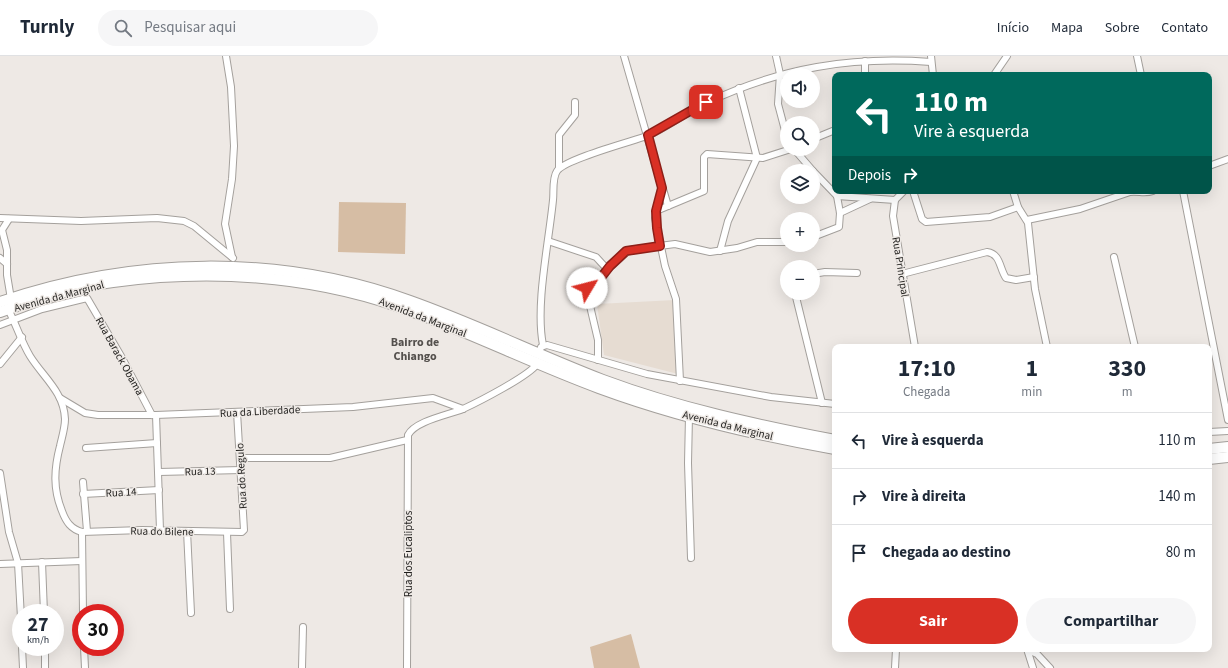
<!DOCTYPE html>
<html lang="pt">
<head>
<meta charset="utf-8">
<style>
  :root { --surface:#fff; --page:#f6f6f7; --text:#1f2937; --muted:#747a83; --line:#e0e1e3; --accent:#d93025 }
  body { margin:0; font-family:"Source Sans 3",sans-serif; background:var(--page); color:var(--text); height:100vh; display:flex; flex-direction:column; font-size:15px; white-space:nowrap }
  * { box-sizing:border-box; margin:0 }
  p { font-size:13px; color:var(--muted) }
  .icon { flex:none; width:22px; height:22px; fill:none; stroke:currentColor; stroke-width:2; stroke-linecap:round; stroke-linejoin:round }
  .map { position:relative; flex:1; overflow:hidden }
  .side { position:absolute; left:832px; top:288px; width:380px; height:308px; display:flex; flex-direction:column; background:var(--surface); border-radius:8px; box-shadow:0 4px 16px #0002 }
  .side>* { flex:none }
  .banner { position:absolute; left:832px; top:16px; width:380px; height:122px; border-radius:8px; box-shadow:0 4px 16px #0002; background:#00695c; color:#fff; overflow:hidden }
  .controls { position:absolute; left:780px; top:12px; display:grid; gap:8px }
  .controls a { display:grid; place-items:center; width:40px; height:40px; border-radius:50%; background:var(--surface); box-shadow:0 4px 16px #0002; font-size:20px }
  .speed { position:absolute; left:12px; top:548px; display:flex; gap:8px; font-size:20px; font-weight:700; text-align:center }
  .speed>* { display:grid; place-content:center; width:52px; height:52px; border-radius:50%; background:var(--surface); box-shadow:0 4px 16px #0002; line-height:1 }
  .speed small { font-size:10px; font-weight:400 }
  .speed .limit { border:6px solid #d22; background:#fff; color:#111 }
  .pin { position:absolute; display:grid; place-items:center; width:34px; height:34px; color:#fff; margin:-17px; border-radius:8px; box-shadow:0 2px 6px #0006 }
  .me { position:absolute; width:44px; margin:-22px; rotate:53deg; stroke-linejoin:round; filter:drop-shadow(0 0 3px #0008) }
  .turn { display:flex; align-items:center; gap:14px; height:84px; padding:0 16px; font-size:18px }
  .turn .icon { width:52px; height:52px; stroke-width:2.5 }
  .turn b { display:block; font-size:28px; line-height:34px }
  .then { display:flex; align-items:center; height:38px; padding:0 16px; background:#0003; gap:8px; font-size:15px }
  .eta { display:flex; justify-content:space-evenly; align-items:center; height:68px; text-align:center }
  .eta b { font-size:24px; font-weight:700; line-height:28px }
  .button { display:flex; gap:8px; margin-top:auto; padding:8px 16px }
  .button a { flex:1; height:46px; border-radius:24px; background:var(--accent); color:#fff; font-size:16px; font-weight:700; line-height:46px; text-align:center }
  .button a+a { background:var(--page); color:var(--text) }
  ul { padding:0; list-style:none }
  li { display:flex; align-items:center; gap:12px; height:56px; padding:0 16px; border-top:1px solid var(--line) }
  li div { flex:1 }
  li b { display:block; font-size:15px }
  li em { font-style:normal }
  header { display:flex; align-items:center; gap:24px; box-sizing:border-box; height:56px; padding:0 20px; background:var(--surface); border-bottom:1px solid var(--line) }
  header strong { font-size:19px }
  nav { display:flex; gap:22px; margin-inline-start:auto; font-size:14px }
  .search { width:280px; height:36px; background:var(--page); display:flex; align-items:center; gap:10px; box-sizing:border-box; padding:0 14px; border-radius:22px; color:var(--muted); font-size:15px }
  .map>svg:first-child { display:block }
  .built { fill:#e6dcd2 }
  .green { fill:#d6bda4 }
  .lines { fill:none; stroke-linecap:round; stroke-linejoin:round }
  .minor-casing { stroke:#a4a09c; stroke-width:8 }
  .primary-casing { stroke:#a4a09c; stroke-width:12 }
  .minor { stroke:#fff; stroke-width:6 }
  .primary { stroke:#fff; stroke-width:10 }
  .route-casing { stroke:#8d1f18; stroke-width:10 }
  .route { stroke:#d93025; stroke-width:7 }
  .labels { text-anchor:middle; stroke-width:3; stroke-linejoin:round; paint-order:stroke }
  .street-label { font-size:11px; fill:#201f1d; stroke:#eee9e5 }
  .neighbourhood-label { font-size:12px; font-weight:bold; fill:#54504d; stroke:#eee9e5 }
</style>
</head>
<body>
<header>
<strong>Turnly</strong>
<div class="search"><svg class="icon" aria-label="search" viewBox="0 0 24 24"><circle cx="10" cy="10" r="6"/><path d="M15 15l6 6"/></svg>Pesquisar aqui</div>
<nav><a>Início</a><a>Mapa</a><a>Sobre</a><a>Contato</a></nav>
</header>
<div class="map">
<svg width="1228" height="612" viewBox="0 0 1228 612">
  <rect width="100%" height="100%" fill="#eee9e5"/>
  <path class="built" d="M675 244 678 318 604 299 597 248Z"/>
  <g class="green">
    <path d="M339 146 406 147 405 198 338 196Z"/>
    <path d="M631 578 640 612H594L590 591Z"/>
  </g>
  <g class="lines">
    <defs>
      <g id="minor">
        <path d="M226 0 231 31 234 90 232 123 225 168 232 201"/>
        <path d="M624 0 662 132 655 162 665 210 676 243 680 325"/>
        <path d="M776 0 780 18 778 48 787 82"/>
        <path d="M931 0 933 19"/>
        <path d="M1137 0 1141 19"/>
        <path d="M865 5V19"/>
        <path d="M994 19 1007 0"/>
        <path d="M813 83 835 74"/>
        <path d="M794 93 813 115"/>
        <path d="M1209 110 1228 103"/>
        <path d="M559 112V79L575 59V46"/>
        <path d="M813 115 837 140 895 144"/>
        <path d="M663 133 668 150"/>
        <path d="M904 135 895 144 893 160 915 291"/>
        <path d="M913 135 922 163 926 166 990 161 1018 151"/>
        <path d="M1013 135 1018 151 1028 167 1035 233 1047 291"/>
        <path d="M1183 135 1228 364"/>
        <path d="M656 155 704 135V101L707 98 763 102 791 93"/>
        <path d="M840 157 870 143"/>
        <path d="M0 162 81 165 157 162 184 165 194 170 233 202"/>
        <path d="M9 163 2 174 7 194V219L11 243"/>
        <path d="M1027 164 1080 153 1130 136C1139 135 1145 138 1153 135"/>
        <path d="M813 181 839 171 840 157 837 140"/>
        <path d="M548 185 596 201 607 213"/>
        <path d="M720 195 728 165 757 102 739 32"/>
        <path d="M1114 201 1135 291"/>
        <path d="M0 202 7 208"/>
        <path d="M813 218 825 216 857 217"/>
        <path d="M902 218 987 196C1001 198 999 212 1006 222L1016 224 1034 221"/>
        <path d="M795 237 822 347"/>
        <path d="M8 253C16 268 21 285 30 300 43 321 64 336 65 363 65 372 62 381 60 390 54 413 53 433 62 455 66 466 71 473 82 476L142 474 242 476 244 474 237 356"/>
        <path d="M0 269 42 253 87 242 121 300 152 359"/>
        <path d="M543 289C535 249 549 186 553 144 554 136 552 122 557 115 565 103 630 86 647 80 668 71 687 55 708 46 781 12 851 0 931 6"/>
        <path d="M539 298 541 291 547 289 647 318 771 341 835 348"/>
        <path d="M598 304V284L586 233 629 194 675 188 710 196 737 192 757 186H787"/>
        <path d="M0 308 22 281"/>
        <path d="M60 342 85 357 98 359H156L353 351 433 342 463 353"/>
        <path d="M156 359 160 474"/>
        <path d="M689 360 688 407 691 502"/>
        <path d="M1209 376 1228 375"/>
        <path d="M86 392 157 387"/>
        <path d="M240 402H330L407 384"/>
        <path d="M159 416 241 414"/>
        <path d="M0 417 9 476 18 507 21 562"/>
        <path d="M83 426 87 475"/>
        <path d="M83 438 159 434"/>
        <path d="M187 475 191 557"/>
        <path d="M82 476 83 557"/>
        <path d="M227 477 230 553"/>
        <path d="M42 506 44 557"/>
        <path d="M0 508 82 505"/>
        <path d="M22 591 23 612"/>
        <path d="M84 591 85 612"/>
        <path d="M1027 593 1033 612"/>
        <path d="M1028 594 1037 598 1050 612"/>
        <path d="M45 612V591"/>
        <path d="M302 612 303 571"/>
        <path d="M407 612 408 379C415 365 448 359 463 353 478 346 529 320 537 308"/>
        <path d="M895 612 896 593"/>
      </g>
      <g id="primary">
        <path d="M0 246C132 201 278 197 410 245 475 268 538 299 603 324 678 352 757 369 835 384"/>
        <path d="M0 256C36 243 75 231 113 226 208 213 307 219 397 250 466 274 531 307 599 332 675 360 755 379 835 393"/>
        <path d="M1209 393 1228 391"/>
        <path d="M1209 403 1228 401"/>
      </g>
    </defs>
    <use href="#minor" class="minor-casing"/>
    <use href="#primary" class="primary-casing"/>
    <use href="#minor" class="minor"/>
    <use href="#primary" class="primary"/>
  </g>
  <g class="lines">
    <defs>
      <path id="route" d="M587 232 603 219 610 210 626 195 660 190 657 172 656 155 662 132 648 79 706 46"/>
    </defs>
    <use href="#route" class="route-casing"/>
    <use href="#route" class="route"/>
  </g>
  <g class="labels">
    <g class="street-label">
      <text transform="translate(901 211) rotate(81)" y="4">Rua Principal</text>
      <text transform="translate(59 240) rotate(-15)" y="4">Avenida da Marginal</text>
      <text transform="translate(423 261) rotate(21)" y="4">Avenida da Marginal</text>
      <text transform="translate(120 300) rotate(61)" y="4">Rua Barack Obama</text>
      <text transform="translate(260 355) rotate(-3)" y="4">Rua da Liberdade</text>
      <text transform="translate(728 369) rotate(14)" y="4">Avenida da Marginal</text>
      <text transform="translate(200 415) rotate(-2)" y="4">Rua 13</text>
      <text transform="translate(241 420) rotate(-93)" y="4">Rua do Regulo</text>
      <text transform="translate(121 436) rotate(-3)" y="4">Rua 14</text>
      <text transform="translate(162 475) rotate(1)" y="4">Rua do Bilene</text>
      <text transform="translate(408 498) rotate(-90)" y="4">Rua dos Eucaliptos</text>
    </g>
    <g class="neighbourhood-label">
      <text x="415" y="290">Bairro de<tspan x="415" dy="14">Chiango</tspan></text>
    </g>
  </g>
</svg>
<div class="controls">
<a><svg class="icon" aria-label="sound" viewBox="0 0 24 24"><path d="M4 9h4l5-4v14l-5-4H4zM17 9q2 3 0 6"/></svg></a>
<a><svg class="icon" aria-label="search" viewBox="0 0 24 24"><circle cx="10" cy="10" r="6"/><path d="M15 15l6 6"/></svg></a>
<a><svg class="icon" aria-label="layers" viewBox="0 0 24 24"><path d="M12 4l9 5-9 5-9-5zM3 14l9 5 9-5"/></svg></a>
<a>+</a>
<a>−</a>
</div>
<div class="speed"><div>27<small>km/h</small></div><div class="limit">30</div></div>
<div class="pin" style="left:706px;top:46px;background:#d93025"><svg class="icon" aria-label="arrive" viewBox="0 0 24 24"><path d="M6 21V4h12l-3 4 3 4H6"/></svg></div>
<svg class="me" style="left:587px;top:232px" viewBox="-20 -20 40 40"><circle r="19" fill="#fff"/><path d="M0-13L10 11 0 6-10 11z" fill="#d93025"/></svg>
<div class="banner">
<div class="turn"><svg class="icon" aria-label="left" viewBox="0 0 24 24"><path d="M17 20v-9H6M10 6l-5 5 5 5"/></svg><div><b>110 m</b>Vire à esquerda</div></div>
<div class="then">Depois<svg class="icon" aria-label="right" viewBox="0 0 24 24"><path d="M7 20v-9h11M14 6l5 5-5 5"/></svg></div>
</div>
<section class="side">
<div class="eta">
<div><b>17:10</b><p>Chegada</p></div>
<div><b>1</b><p>min</p></div>
<div><b>330</b><p>m</p></div>
</div>
<ul>
<li><svg class="icon" aria-label="left" viewBox="0 0 24 24"><path d="M17 20v-9H6M10 6l-5 5 5 5"/></svg><div><b>Vire à esquerda</b></div><em>110 m</em></li>
<li><svg class="icon" aria-label="right" viewBox="0 0 24 24"><path d="M7 20v-9h11M14 6l5 5-5 5"/></svg><div><b>Vire à direita</b></div><em>140 m</em></li>
<li><svg class="icon" aria-label="arrive" viewBox="0 0 24 24"><path d="M6 21V4h12l-3 4 3 4H6"/></svg><div><b>Chegada ao destino</b></div><em>80 m</em></li>
</ul>
<div class="button"><a>Sair</a><a>Compartilhar</a></div>
</section>
</div>
</body>
</html>
